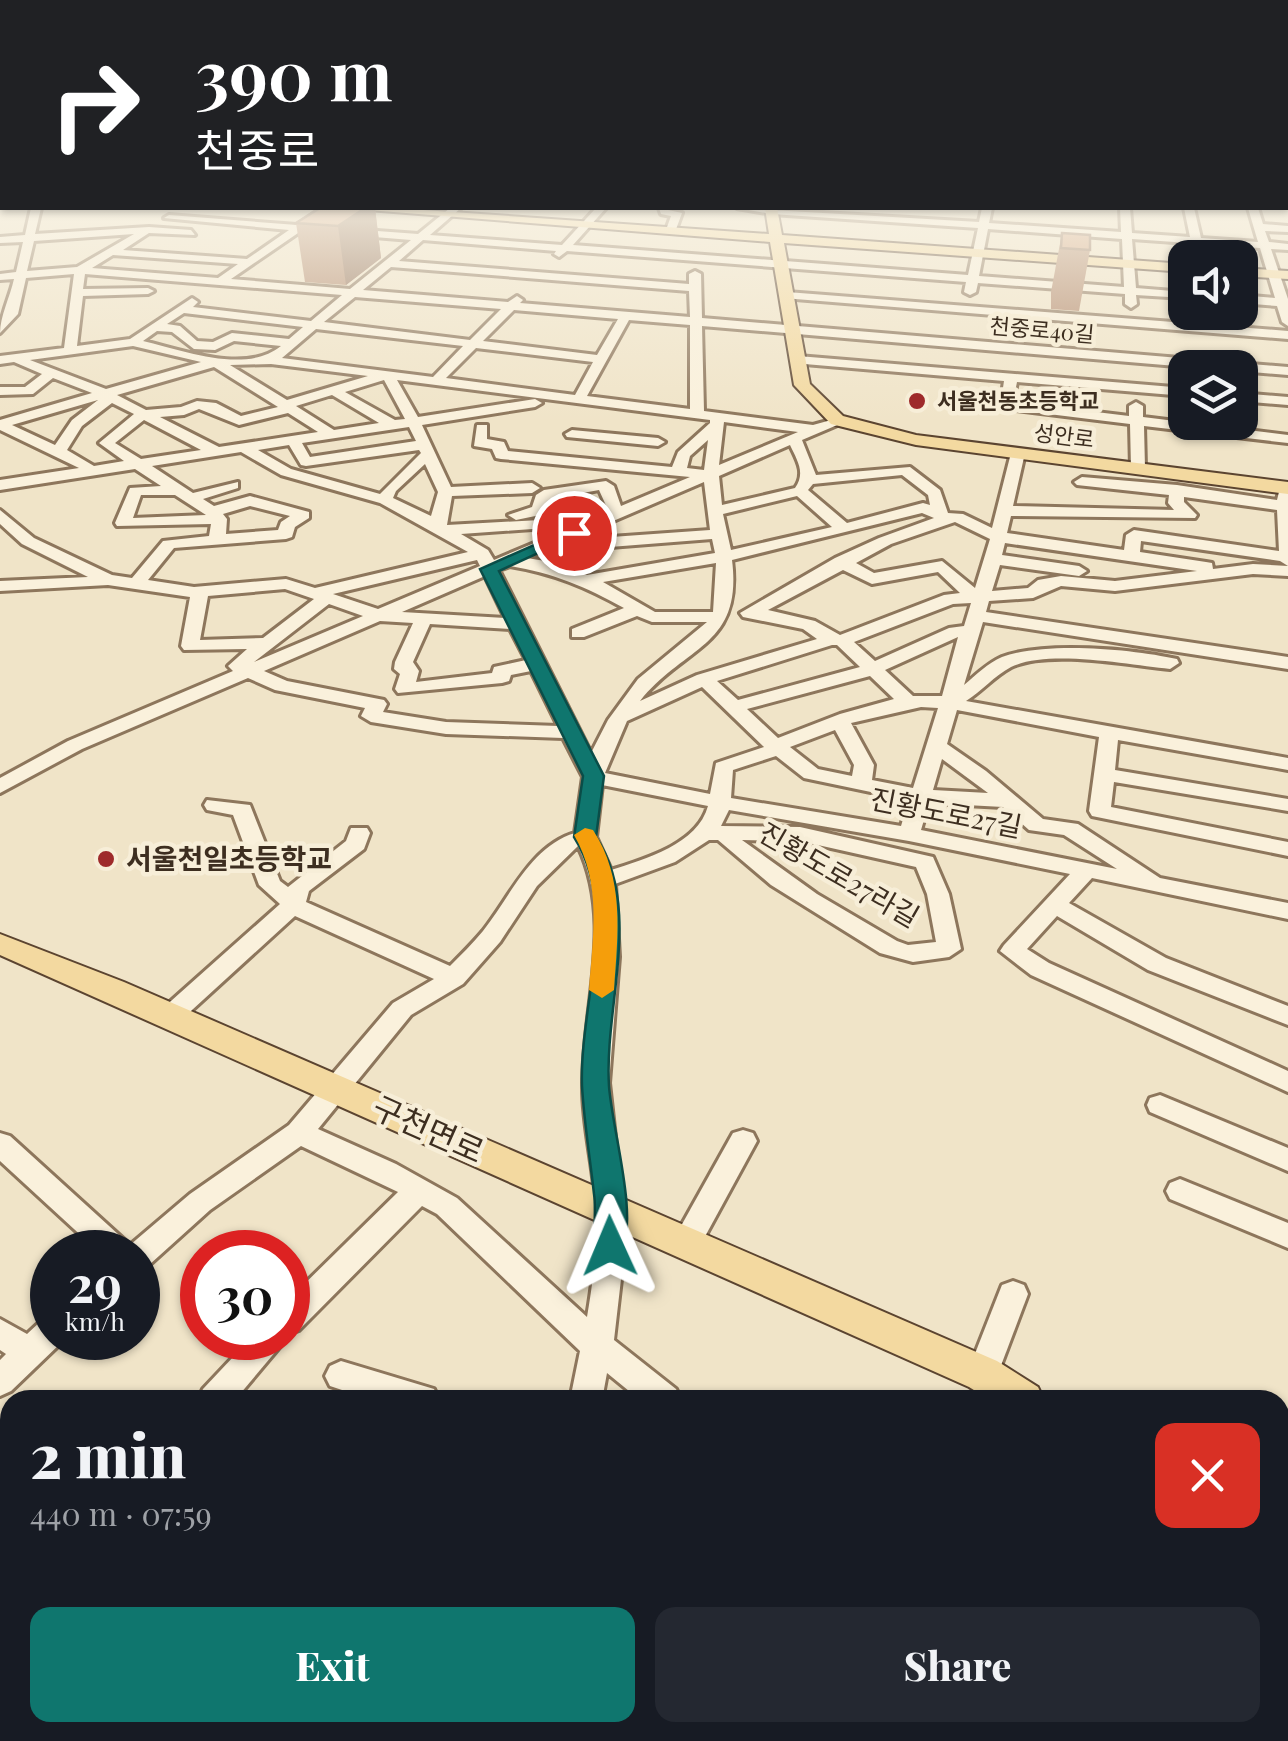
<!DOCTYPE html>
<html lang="en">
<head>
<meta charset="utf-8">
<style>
  :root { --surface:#171b24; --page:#242831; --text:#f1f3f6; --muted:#9ea1a6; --accent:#0f766e }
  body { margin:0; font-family:"Playfair Display","Noto Sans KR",serif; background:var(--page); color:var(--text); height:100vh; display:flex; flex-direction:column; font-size:38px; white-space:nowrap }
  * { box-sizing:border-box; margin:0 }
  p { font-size:32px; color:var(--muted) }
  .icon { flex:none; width:55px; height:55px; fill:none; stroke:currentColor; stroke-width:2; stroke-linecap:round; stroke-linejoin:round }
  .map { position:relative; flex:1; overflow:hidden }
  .sheet { position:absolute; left:0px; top:1390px; width:1290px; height:352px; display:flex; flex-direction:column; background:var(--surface); border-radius:30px 30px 0 0; box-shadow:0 2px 8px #0004 }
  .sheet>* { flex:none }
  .banner { position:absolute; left:0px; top:0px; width:1290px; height:210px; box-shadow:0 2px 8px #0004; background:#202124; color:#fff; overflow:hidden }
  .buttons { position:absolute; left:1168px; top:240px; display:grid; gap:20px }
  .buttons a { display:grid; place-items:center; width:90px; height:90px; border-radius:20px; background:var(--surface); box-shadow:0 2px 8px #0004; font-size:50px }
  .speed { position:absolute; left:30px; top:1230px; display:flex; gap:20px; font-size:50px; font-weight:700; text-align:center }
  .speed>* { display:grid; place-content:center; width:130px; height:130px; border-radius:50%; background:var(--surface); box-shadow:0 2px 8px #0004; line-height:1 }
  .speed small { font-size:25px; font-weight:400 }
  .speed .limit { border:15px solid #d22; background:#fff; color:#111 }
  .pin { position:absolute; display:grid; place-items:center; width:85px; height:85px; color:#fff; margin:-42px; border:5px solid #fff; border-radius:50%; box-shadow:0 2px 10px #0007 }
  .me { position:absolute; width:110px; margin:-55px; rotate:359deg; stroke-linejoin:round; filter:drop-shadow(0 0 8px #0008) }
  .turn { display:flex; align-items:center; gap:35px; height:210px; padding:0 30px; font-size:45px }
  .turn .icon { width:130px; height:130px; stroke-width:2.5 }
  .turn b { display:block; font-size:70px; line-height:85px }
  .round { display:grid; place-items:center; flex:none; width:105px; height:105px; border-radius:20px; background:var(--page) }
  .headline { display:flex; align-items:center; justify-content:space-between; height:170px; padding:0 30px }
  h1 { font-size:60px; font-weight:800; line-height:75px }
  .cta { display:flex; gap:20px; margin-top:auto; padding:20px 30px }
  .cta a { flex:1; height:115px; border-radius:20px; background:var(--accent); color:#fff; font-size:40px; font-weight:800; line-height:115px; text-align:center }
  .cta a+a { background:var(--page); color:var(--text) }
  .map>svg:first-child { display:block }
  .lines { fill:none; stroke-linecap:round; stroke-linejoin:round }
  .minor-casing { stroke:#8d765c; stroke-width:6 }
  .major-casing { stroke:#5b4430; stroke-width:4 }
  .minor { fill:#faf1dc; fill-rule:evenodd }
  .major { fill:#f3d9a0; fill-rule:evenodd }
  .wall { fill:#b2896c }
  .shaded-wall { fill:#916f58 }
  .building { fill:#cf9f7d; stroke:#916f58; stroke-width:2.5 }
  .route { fill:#0f766e; stroke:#0a4d48; stroke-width:2.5 }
  .slow { fill:#f59e0b }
  .poi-dot { fill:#9e2a2b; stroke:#f7eed8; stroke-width:4 }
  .labels { text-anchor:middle; stroke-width:9; stroke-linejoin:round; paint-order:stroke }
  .far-street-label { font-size:22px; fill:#3d2e20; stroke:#f7eed8 }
  .far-poi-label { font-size:22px; font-weight:bold; fill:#3d2e20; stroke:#f7eed8; text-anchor:start }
  .street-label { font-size:28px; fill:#3d2e20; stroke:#f7eed8 }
  .poi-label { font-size:28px; font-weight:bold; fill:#3d2e20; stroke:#f7eed8; text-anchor:start }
  .near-street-label { font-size:32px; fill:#3d2e20; stroke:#f7eed8 }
</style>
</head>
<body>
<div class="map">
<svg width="1288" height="1741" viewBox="0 0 1288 1741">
  <rect width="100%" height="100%" fill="#f0e4c8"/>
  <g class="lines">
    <defs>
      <g id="minor">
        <path d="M31 208H41L35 234 149 227 191 230 195 235 149 233 123 250 247 259 289 230 164 218 169 215 297 225 322 208H333L309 226 418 234 450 208H461L430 235 562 245 596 208H606L573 245 968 275 978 228 772 214 737 208 979 222 982 208H992L989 223 1121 232 1120 208H1130L1132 233 1190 237 1184 208H1194L1201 238 1258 242 1248 208H1258L1263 224 1288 226V232L1265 231 1269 242 1288 244V250L1271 249 1288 299V326L1282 322 1277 306 1240 303V295L1275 298 1260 248 1132 239 1136 288 1185 292V298L1136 295 1137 304 1131 308 1125 304V294L978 283 976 292 970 295 964 292 966 282 567 251 559 257 554 254 556 251 423 240 399 261 689 284V274L695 271 701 274 702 318 1288 367V375L1240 371V368H1200L702 326 704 411 813 425 842 417V423L802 440 816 475 910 467 940 490 948 513 963 514 992 528 1011 453 1018 449 1025 453 1013 506 1174 510 1168 503 1169 495 1077 485 1074 482 1082 477 1177 485 1277 500 1279 492 1288 491V576L1253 574 1115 591 1061 586 1033 598 989 601 986 612 1288 657V669L983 622 964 685C976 675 988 663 1002 657 1046 641 1132 649 1177 659L1179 663 1170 669C1128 665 1049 649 1011 667 994 676 982 691 966 701L1288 758V770L1118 740 1115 770 1288 799V811L1114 782 1111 807 1288 842V856L1092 816 1089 811 1099 737 957 710 947 744 986 771 1043 819 1078 824 1160 878 1288 903V919L1092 878 1069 903 1166 958 1288 1006V1025L1148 970 1057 916 1027 949 1049 963 1288 1071V1092L1031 975 1000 951 1004 945 1070 874 909 841 729 810 721 826 800 827 933 857 949 894 961 949 949 957 913 962 880 953 771 885 718 840H709L675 862 615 884 619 957 609 1083 626 1236 614 1340 676 1389 681 1400H640L607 1373 602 1400H570L580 1351 437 1214 422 1206 299 1330 288 1334V1300L398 1192 301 1146 210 1210 149 1265 138 1268V1252H99L0 1161V1133L10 1136 130 1245 190 1194 289 1125 393 1003 434 979 295 916 180 1021H162L158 1015 162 1009 280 904 259 885 233 815 207 810 204 805 207 800 250 805 280 881 288 887 346 841 351 828H367L370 833 364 849 309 891 306 902 450 966C461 955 473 943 483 931 510 897 531 846 575 833L583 777 563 738 446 734 371 722 361 716 365 708 275 690 248 678 82 749 0 793V778L68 741 233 671 228 666 247 649 184 650 181 646 190 597 108 585 0 591V581L88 577 22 544 0 524V510L34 538 112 575 132 578 163 541 209 536 211 524 117 526 115 523 130 488 161 486 135 469 0 490V480L79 468 0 430V420L92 393 53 378 33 394 0 395V387H25L42 374 14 362 0 364V356L64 348 74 274 26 278 18 314 0 333C0 316 10 297 14 279L0 280V274L16 272 23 242 0 243V237L25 235ZM988 229 1122 239 1124 287 979 276ZM301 231 411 240 350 289 231 279ZM134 234 77 267 27 271 34 241ZM113 255 238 264 218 278 92 268ZM391 267 689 291 690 317 520 303 523 300 517 296 508 302 363 290ZM85 274 342 295 311 321 193 307 198 302 192 298 130 339 77 346 83 296 148 294 154 291 148 288 83 289ZM355 297 501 309 470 340 324 322ZM514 310 618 319 597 355 483 341ZM184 313 303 327 289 339 232 333 213 342 197 341 180 326 167 324ZM629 320 690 325V409L587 396ZM316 329 463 346 433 377 282 358ZM157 331 172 332 194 349 215 350 234 341 281 346C245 375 183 350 143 341ZM133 346 201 362 106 389 30 360ZM476 348 593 362 575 395 446 378ZM271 364 368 376 287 400 230 365ZM214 367 278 407 241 416 216 403 197 401 181 407 146 410 117 395ZM384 380 405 419 395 420 345 392ZM397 380 710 420V423L678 452 672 467 508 451 504 442 487 439V425H477L474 446 492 449 496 458 501 459 690 477 621 506 614 486 606 481 544 490 536 495 532 507 508 515 516 520 545 514 550 499 599 490 609 512 596 517 447 525 452 496 532 493 540 488 532 483 451 487 422 425 535 407 542 403 535 399 418 417ZM332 395 379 423 334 430 296 406ZM98 400 72 420 55 445 12 425ZM112 403 134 414 99 443 124 461 94 466 67 450 82 426ZM199 409 239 425 288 413 318 432 219 447 160 417 184 415ZM144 420 201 450 141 459 115 443ZM724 422 798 432 719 465ZM409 427 416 441 310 457 302 443ZM708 440 704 470 687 468 690 456ZM289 445 301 465 306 466 419 450 421 453 380 494 291 469 258 450ZM790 445C797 460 806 473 795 488L722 505 719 476ZM241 452 281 475 380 503 468 552 315 588 286 579 194 587 148 580 174 548 286 539 292 537 295 527 309 518V512L250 496 214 506 203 499 238 488V482L193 493 152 466ZM425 464 438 492 431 516 393 498 396 491ZM902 475 928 495 930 505 923 503 847 523 808 490 813 484ZM704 482 710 530 569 540ZM141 495H175L206 515 133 518ZM797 496 832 527 731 550 723 514ZM1184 497 1277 510 1279 551 1134 530 1126 535 1124 550 1007 533 1011 516 1195 518 1197 515 1184 502ZM250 506 290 516 281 522 278 530 226 534 227 519 223 514ZM922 513 934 518 879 538 835 558 740 613 743 617 803 629 817 639 697 675 640 701C685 645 743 647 732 560ZM955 522 990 539 975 588 942 561 874 573 856 563 891 544ZM575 526 494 560 488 550 461 534ZM712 539 715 553 587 575 557 563 527 558 552 548 559 551ZM1141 541 1280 561 1288 566 1253 564 1213 569 1212 563 1206 562 1140 552ZM1005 543 1197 571 1115 581 1061 576 1038 580 1028 588 992 591 1000 565 1079 576 1087 571 1079 566 1002 555ZM477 560 480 566 378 609 333 594ZM716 563 713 612H655L603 582ZM510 566C553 573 586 587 624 608L572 629V637H584L637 616 652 622H707L638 679 608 720 591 753 499 570ZM843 570 872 584 938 572 960 593 944 595 840 635 815 621 768 610ZM485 576 505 618 402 612ZM285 589 314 599 263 638 200 640 208 596ZM971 603 964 626 949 628 875 661 854 642 953 604ZM329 604 363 616 254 662ZM380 621 413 623 395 662 394 669 400 674 395 689 398 693 502 683 509 681 511 675 531 671 558 726 446 722 383 712 387 704 384 700 287 681 264 671ZM430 624 510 629 526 660 494 667 492 673 416 682 419 671 413 662ZM958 637 942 696H913L885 670ZM832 645H837L860 667 738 700 717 681ZM870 676 894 699 840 714 778 738 747 709ZM702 687 764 747 716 763 710 794 605 773 627 721ZM921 707 938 708 913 788 872 780 874 765 851 723ZM835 730 854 765 852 776 818 769 790 747ZM776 756 804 778 909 800 901 826 731 798 733 770ZM942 759 988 793 933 790ZM602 785 708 806C698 844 645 859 611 870L596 837ZM929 803 1003 807 1029 830 1064 835 1117 869 921 830ZM742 840 800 841 916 867 927 894 936 942 908 945 897 941 817 894ZM578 846C615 923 582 1007 583 1088 583 1124 592 1159 595 1195 599 1235 594 1276 587 1317L457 1198 396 1164 318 1129 411 1015 463 984 500 942 537 886Z"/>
        <path d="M659 208 682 213 675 232 666 230 671 216 661 214Z"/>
        <path d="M787 292 1288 331V339L783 298 781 296Z"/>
        <path d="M798 356 1185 388V396L1017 382 1013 402 1129 416V406L1136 402 1143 406V417L1288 435V443L1144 426 1145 468 1138 472 1131 468 1130 424 1000 408 1004 381 793 363V357Z"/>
        <path d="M1240 393 1288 397V405L1240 401Z"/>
        <path d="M572 430 658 438 665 442 658 446 567 437 565 434Z"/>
        <path d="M1160 1095 1288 1148V1171L1150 1112 1147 1105 1150 1098Z"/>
        <path d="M743 1130 753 1133 757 1141 696 1253 686 1256 676 1253 671 1244 676 1235 733 1133Z"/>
        <path d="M1180 1179 1288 1223V1248L1170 1199 1166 1191 1170 1183Z"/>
        <path d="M1013 1281 1024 1285 1028 1294 994 1384 983 1389 972 1384 967 1374 1002 1285Z"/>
        <path d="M52 1317V1338H65L63 1341 11 1391 0 1396V1360L6 1354 0 1350V1319L27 1334 41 1321Z"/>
        <path d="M251 1338H287L235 1400H198L203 1389Z"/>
        <path d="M341 1361 434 1389 439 1400H372L330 1386 325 1376 330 1366Z"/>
        <path d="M10 1489V1533L0 1537V1493Z"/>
        <path d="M1288 1492V1540L1280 1543V1495Z"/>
        <path d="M0 1648 10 1650V1719L0 1723Z"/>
        <path d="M99 1732H139L136 1741H96Z"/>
        <path d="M211 1732H272L275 1741H214Z"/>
        <path d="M520 1732H558L557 1741H519Z"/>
        <path d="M1012 1732H1057L1060 1741H1015Z"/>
      </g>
      <g id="major">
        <path d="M0 180 2 181V188H0Z"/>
        <path d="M343 208H394L769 234 765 208H777L782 235 1185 264V272L784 243 810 384 843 416 916 435 1288 482V494L916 445 831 424 794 385 770 242Z"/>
        <path d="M1240 268 1288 271V279L1240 276Z"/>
        <path d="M0 934 124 982 997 1361 1038 1387 1044 1400H990L969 1387 0 955Z"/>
        <path d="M1280 1559 1288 1562V1610L1280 1607Z"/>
      </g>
    </defs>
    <use href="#minor" class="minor-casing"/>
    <use href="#major" class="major-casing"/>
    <use href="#minor" class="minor"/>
    <use href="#major" class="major"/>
  </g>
  <g class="wall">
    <path d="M320 208H375L381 258 346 285 305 282 296 223Z"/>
    <path d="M1062 233 1090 250 1079 311 1051 309V292Z"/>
  </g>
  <path class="shaded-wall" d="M365 208H375L381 258 346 285 338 226Z"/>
  <g class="building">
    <path d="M320 208H365L338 226 296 223Z"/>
    <path d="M1062 233 1090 235V250L1061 248Z"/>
  </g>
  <linearGradient id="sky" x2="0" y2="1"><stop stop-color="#8fbad6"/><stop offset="0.42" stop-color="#f8f3e6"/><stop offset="1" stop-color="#f8f3e6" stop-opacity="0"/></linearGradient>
  <rect width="1288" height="421" fill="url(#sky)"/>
  <path class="route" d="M568 530 582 533 499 571 604 776 596 837C643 908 604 1006 609 1086 612 1130 639 1216 621 1254L610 1258 599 1254C591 1237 597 1213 594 1194 590 1158 584 1122 582 1086 579 1006 620 909 574 837L583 776 480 569Z"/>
  <path class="slow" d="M585 828 593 830C625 879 618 933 614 990L602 998 589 990C593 936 602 883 574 835Z"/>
  <g class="poi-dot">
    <circle cx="917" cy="401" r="10"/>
    <circle cx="106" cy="859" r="10"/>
  </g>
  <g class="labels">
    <g class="far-street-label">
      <text transform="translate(1042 330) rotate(5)" y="8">천중로40길</text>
      <text transform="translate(1064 436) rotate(7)" y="8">성안로</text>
    </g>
    <g class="far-poi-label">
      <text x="937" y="409">서울천동초등학교</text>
    </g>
    <g class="street-label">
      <text transform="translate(946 813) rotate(11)" y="10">진황도로27길</text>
      <text transform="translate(839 875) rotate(30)" y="10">진황도로27라길</text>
    </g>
    <g class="poi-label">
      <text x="126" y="869">서울천일초등학교</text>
    </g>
    <g class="near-street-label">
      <text transform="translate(428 1130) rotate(24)" y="11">구천면로</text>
    </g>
  </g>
</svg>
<div class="buttons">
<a><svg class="icon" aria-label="sound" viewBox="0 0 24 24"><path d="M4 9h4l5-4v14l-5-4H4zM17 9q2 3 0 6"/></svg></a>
<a><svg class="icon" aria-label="layers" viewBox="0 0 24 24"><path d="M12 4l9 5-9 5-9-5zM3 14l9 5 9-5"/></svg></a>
</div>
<div class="speed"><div>29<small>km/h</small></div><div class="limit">30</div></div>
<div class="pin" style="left:574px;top:533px;background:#d93025"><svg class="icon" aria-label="arrive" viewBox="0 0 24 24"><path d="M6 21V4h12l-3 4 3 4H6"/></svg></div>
<svg class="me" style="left:610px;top:1246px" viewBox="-20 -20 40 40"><path d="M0-17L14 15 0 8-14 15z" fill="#0f766e" stroke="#fff" stroke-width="4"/></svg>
<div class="banner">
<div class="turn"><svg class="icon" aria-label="right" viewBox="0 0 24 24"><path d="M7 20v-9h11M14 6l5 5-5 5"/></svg><div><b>390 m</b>천중로</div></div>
</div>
<section class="sheet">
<div class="headline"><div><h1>2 min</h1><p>440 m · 07:59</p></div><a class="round" style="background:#d93025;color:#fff"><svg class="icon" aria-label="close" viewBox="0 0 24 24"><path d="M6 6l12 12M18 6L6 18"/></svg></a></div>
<div class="cta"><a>Exit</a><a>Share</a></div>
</section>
</div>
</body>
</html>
